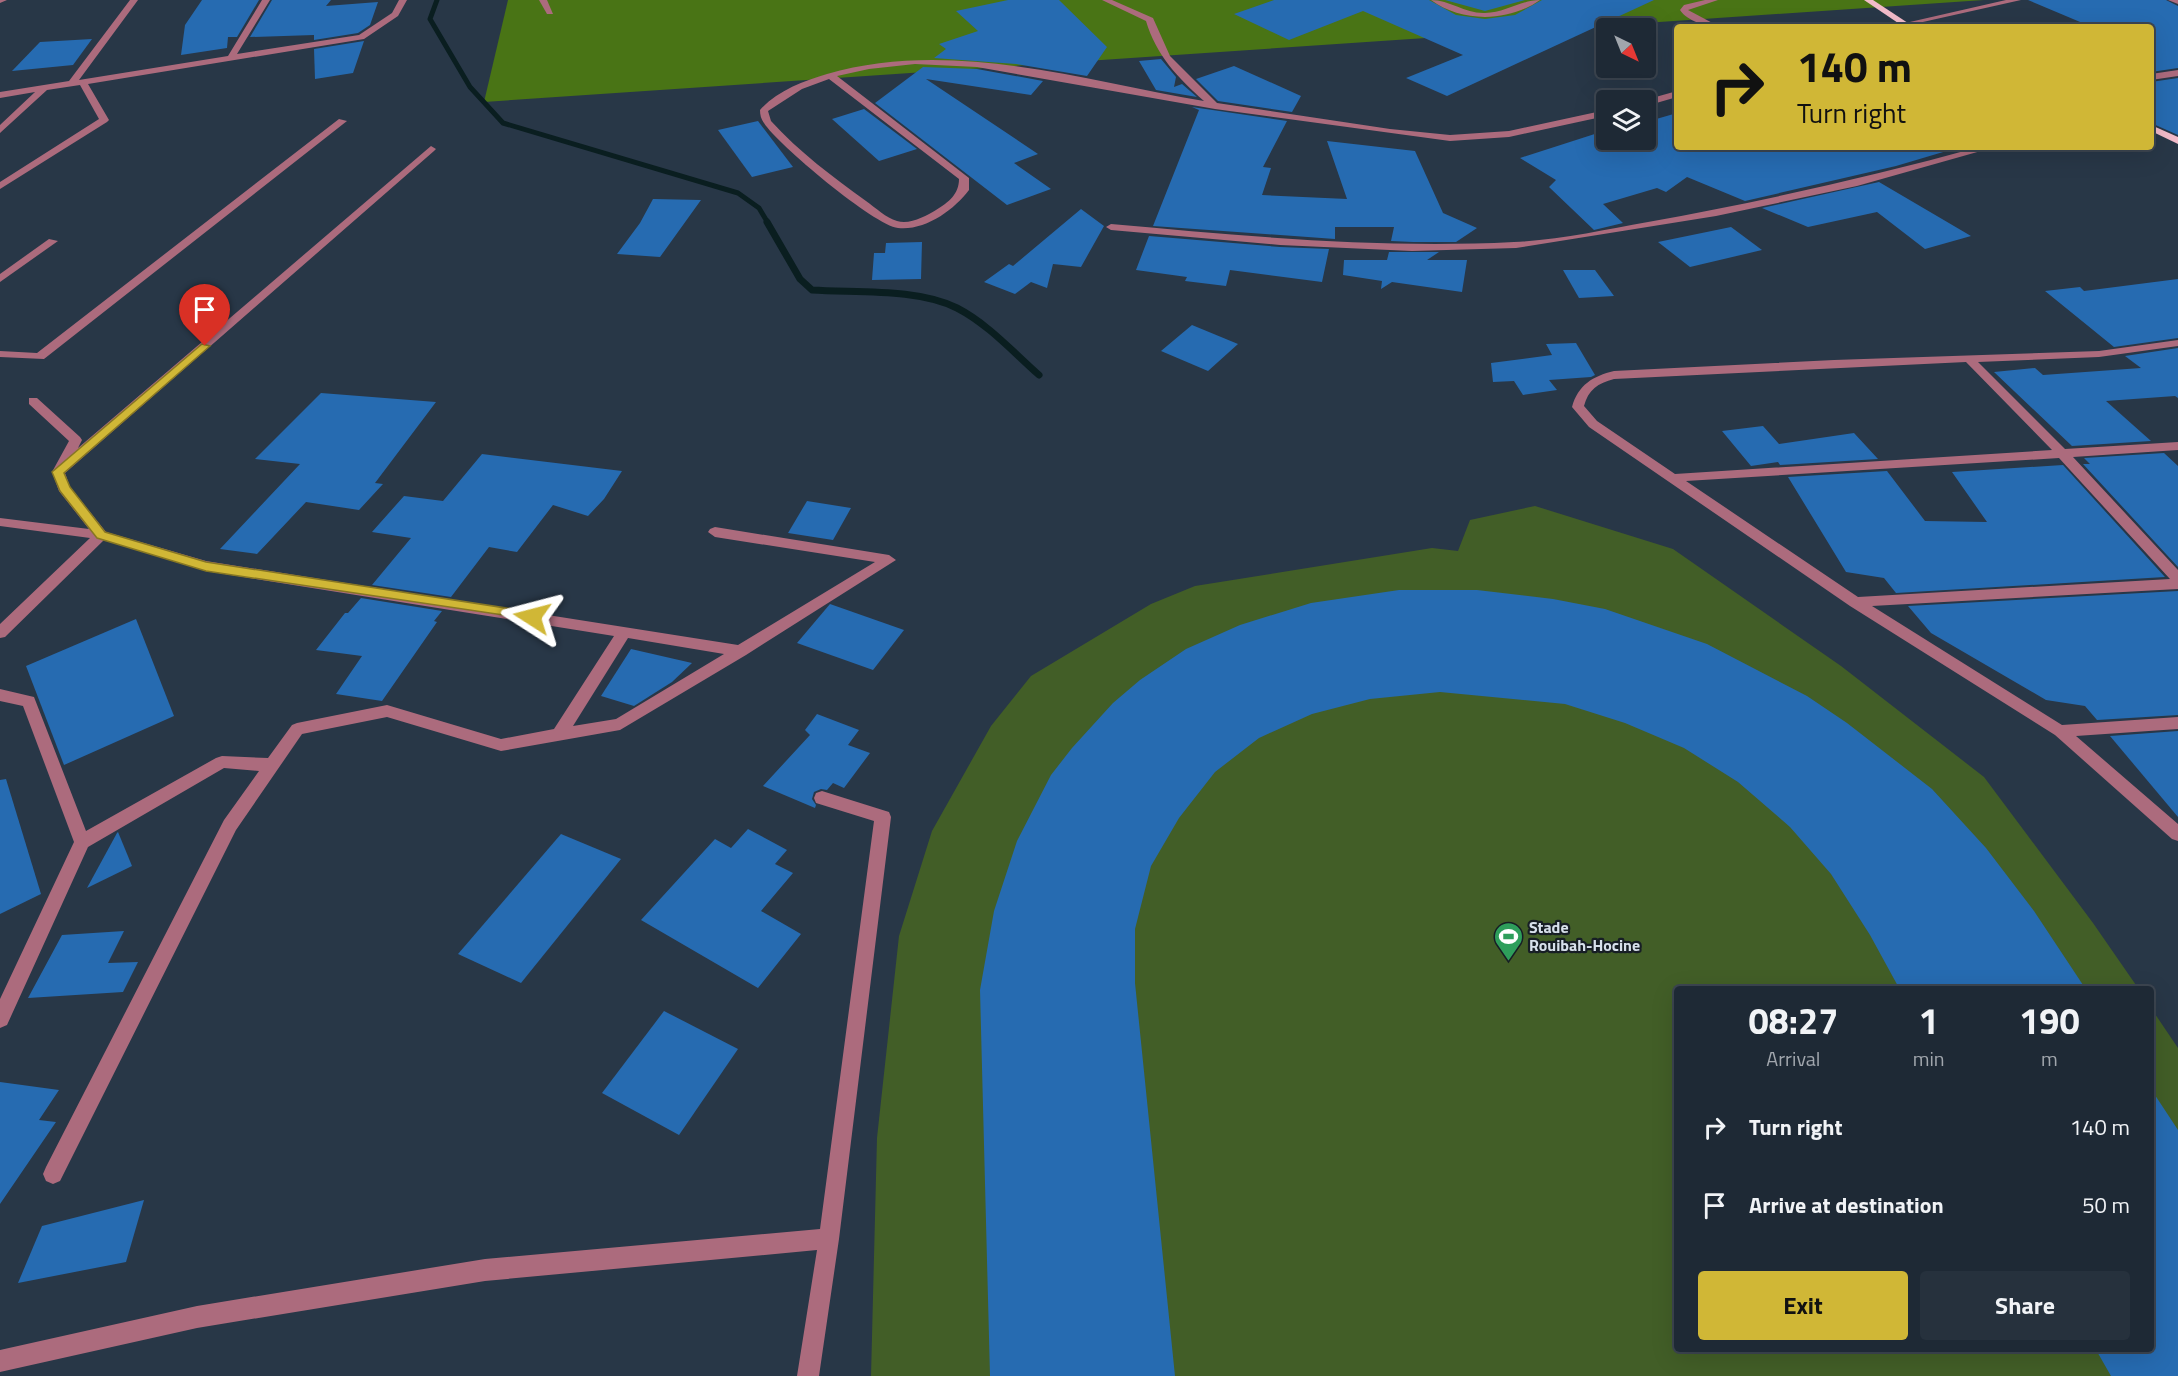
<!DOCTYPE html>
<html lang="en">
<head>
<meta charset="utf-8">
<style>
  :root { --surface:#1e2935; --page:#26313d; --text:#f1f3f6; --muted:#a1a6ad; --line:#3c4550; --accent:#d0b736 }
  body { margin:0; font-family:"Titillium Web",sans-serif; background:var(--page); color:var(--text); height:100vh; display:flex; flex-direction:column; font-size:22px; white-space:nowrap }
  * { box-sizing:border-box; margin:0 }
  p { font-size:20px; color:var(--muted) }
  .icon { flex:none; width:33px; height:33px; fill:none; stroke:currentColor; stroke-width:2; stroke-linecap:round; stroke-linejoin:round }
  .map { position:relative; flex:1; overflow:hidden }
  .side { position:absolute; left:1674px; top:986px; width:480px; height:366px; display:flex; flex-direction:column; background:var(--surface); border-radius:6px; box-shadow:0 6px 24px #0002,0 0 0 2px var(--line) }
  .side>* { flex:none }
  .hud { position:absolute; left:1674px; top:24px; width:480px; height:126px; border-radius:6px; box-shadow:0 6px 24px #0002,0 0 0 2px var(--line); background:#d0b736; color:#111; overflow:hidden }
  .needle { width:39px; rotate:137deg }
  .buttons { position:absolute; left:1596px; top:18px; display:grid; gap:12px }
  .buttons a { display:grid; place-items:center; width:60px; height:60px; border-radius:6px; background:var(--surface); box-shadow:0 6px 24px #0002,0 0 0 2px var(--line); font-size:30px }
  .pin { position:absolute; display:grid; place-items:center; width:51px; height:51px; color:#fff; margin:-62px -26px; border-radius:50% 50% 50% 0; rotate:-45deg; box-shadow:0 0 6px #0007 }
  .pin .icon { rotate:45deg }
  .me { position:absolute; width:66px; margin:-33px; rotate:279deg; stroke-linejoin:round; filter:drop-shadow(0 0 4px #0008) }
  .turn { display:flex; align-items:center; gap:21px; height:126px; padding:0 24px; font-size:27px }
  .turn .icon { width:78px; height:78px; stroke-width:2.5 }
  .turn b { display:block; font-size:42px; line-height:51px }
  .eta { display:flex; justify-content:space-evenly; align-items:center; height:102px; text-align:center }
  .eta b { font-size:36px; font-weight:700; line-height:42px }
  .primary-button { display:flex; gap:12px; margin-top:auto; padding:12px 24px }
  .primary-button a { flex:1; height:69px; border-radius:6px; background:var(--accent); color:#111; font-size:24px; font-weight:700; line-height:69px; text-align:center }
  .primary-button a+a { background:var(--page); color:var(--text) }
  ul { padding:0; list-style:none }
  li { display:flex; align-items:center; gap:18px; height:78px; padding:0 24px }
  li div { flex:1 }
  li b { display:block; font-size:22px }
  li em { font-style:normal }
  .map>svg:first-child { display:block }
  .green { fill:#425e27 }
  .forest { fill:#497415 }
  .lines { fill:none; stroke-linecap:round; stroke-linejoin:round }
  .stream-far1 { stroke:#0a1e20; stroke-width:5 }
  .stream { stroke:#0a1e20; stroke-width:7 }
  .building { fill:#266bb1 }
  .minor { fill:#ac6b7d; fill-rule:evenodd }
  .major { fill:#f2bbc9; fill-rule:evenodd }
  .route { fill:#d0b736; stroke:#877723; stroke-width:1.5 }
  .labels { text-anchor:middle; stroke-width:4.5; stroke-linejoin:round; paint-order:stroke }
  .poi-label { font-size:16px; font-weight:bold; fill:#d7e0eb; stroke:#171e25; text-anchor:start }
</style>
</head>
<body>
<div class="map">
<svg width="2178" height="1376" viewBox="0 0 2178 1376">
  <rect width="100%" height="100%" fill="#283747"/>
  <path class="green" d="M1535 506 1673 549 1841 666 1984 777 2093 923 2138 988H1677V1348H2151V1008L2178 1048V1376H871L877 1138 899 936 932 831 991 726 1031 676 1151 604 1195 586 1432 548 1458 551 1470 520Z"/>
  <path class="forest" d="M508 0H1984L484 102Z"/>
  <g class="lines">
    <path class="stream-far1" d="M437 0 430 19 470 87 503 123 738 193 759 208 768 223"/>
    <path class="stream" d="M767 222 800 279 812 290C856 293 917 288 957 308 988 324 1013 352 1039 375"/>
  </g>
  <g class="building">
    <path d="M202 0H259L237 37H228L227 48 181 55 185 25Z"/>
    <path d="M272 0H331L326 6 378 2 370 25 358 33 314 40V35L250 37Z"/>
    <path d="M1008 0H1059L1107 47 1087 76 1016 64 934 58 946 49 939 44 978 31 956 11Z"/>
    <path d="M1274 0H1429L1456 15 1485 19 1515 15 1542 0H1654L1447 96 1406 78 1463 55 1363 11 1289 40 1234 14Z"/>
    <path d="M1445 0H1525L1485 11Z"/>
    <path d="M2028 0H2166L2178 6V68L2151 72V27H2092Z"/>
    <path d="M92 39 73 65 12 71 40 42Z"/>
    <path d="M364 41 353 73 315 79 314 49Z"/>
    <path d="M1161 59 1176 77 1174 87 1182 84 1197 97 1156 90 1139 61Z"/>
    <path d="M1234 66 1301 96 1292 112 1218 101 1196 79Z"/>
    <path d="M923 67 977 69 1043 81 1031 95 926 79 1038 154 1014 163 1051 189 1007 205 875 103Z"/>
    <path d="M2178 78V135L2151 123V82Z"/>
    <path d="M1192 107 1287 121 1263 167 1271 168 1262 195 1347 199 1327 141 1415 151 1443 213 1477 228 1456 242H1413L1391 241 1394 227H1335V239L1153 226 1199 110Z"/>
    <path d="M864 109 917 149 879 161 832 119Z"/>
    <path d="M1677 113V147H1960L1896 166 1745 201 1687 177 1666 192 1657 188 1603 204 1623 223 1594 230 1549 187 1556 180 1520 158 1604 131 1606 140H1646V122Z"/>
    <path d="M758 121 793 167 752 177 718 130Z"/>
    <path d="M1879 182 1971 236 1925 249 1877 212 1808 227 1762 208Z"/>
    <path d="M653 199 701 200 660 257 617 254 640 223Z"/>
    <path d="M1081 209 1104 226 1081 267 1053 264 1047 288 1031 282 1015 294 984 282 1009 264 1013 266Z"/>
    <path d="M1731 227 1762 250 1690 267 1658 242Z"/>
    <path d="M1149 236 1280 247 1329 249 1322 282 1230 270 1226 286 1185 281 1187 277 1136 270Z"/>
    <path d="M922 242 921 279 872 280 874 253H885L886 243Z"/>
    <path d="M1389 252H1439L1427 260H1467L1462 292 1392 282 1381 289 1382 281 1343 275 1344 260H1387Z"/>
    <path d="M1563 270H1595L1614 296 1579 298Z"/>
    <path d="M2178 279V338L2114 347 2045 291 2080 287 2084 291Z"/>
    <path d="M1192 325 1238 344 1208 371 1161 351Z"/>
    <path d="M1576 343 1595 375 1591 377 1549 380 1557 390 1523 395 1514 381 1493 382 1491 363 1552 355 1546 344Z"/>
    <path d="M2178 348V398L2175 396 2106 401 2151 441 2072 446 1994 372 2035 368 2043 375 2141 368 2125 356Z"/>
    <path d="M321 393 436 402 375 483 383 484 359 510 306 502 257 554 220 549 300 464 255 459Z"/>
    <path d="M1763 426 1779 444 1854 433 1878 459 1780 465 1778 462 1751 466 1722 431Z"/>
    <path d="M2164 453 2178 466V567L2083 464H2090L2084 458Z"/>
    <path d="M482 454 622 471 604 499 588 516 553 505 517 552 489 547 451 597 372 585 411 538 372 532 404 496 443 501Z"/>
    <path d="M2063 465 2165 577 1896 593 1884 578 1846 572 1788 477 1887 471 1925 521 1987 522 1952 472Z"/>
    <path d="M807 501 851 508 833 540 788 533Z"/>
    <path d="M1399 590H1477L1553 599 1605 609 1707 644 1807 696 1847 723 1932 789 1986 848 2034 911 2085 988H1899L1870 935 1831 874 1790 827 1738 782 1684 748 1625 723 1565 704 1440 692 1370 699 1312 714 1259 738 1215 772 1179 818 1151 866 1135 929V983L1175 1376H990L980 990 994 911 1017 841 1051 775 1072 748 1113 703 1140 680 1186 649 1240 625 1311 603Z"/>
    <path d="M2178 591V715L2097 720 2085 706 2046 700 1931 633 1908 606Z"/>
    <path d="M361 598 442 611 434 621 437 622 382 701 336 694 362 656 316 650 345 613H348Z"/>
    <path d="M830 604 904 630 873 670 797 643Z"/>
    <path d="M136 619 174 716 64 765 26 666Z"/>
    <path d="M631 649 692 663 672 682 634 706 601 696Z"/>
    <path d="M817 714 859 730 848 745 870 753 844 788 833 783 827 790 821 789 814 792 812 799 816 805 815 808 763 786 810 735 805 730Z"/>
    <path d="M2178 731V817L2110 736Z"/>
    <path d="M6 779 41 894 0 914V780Z"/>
    <path d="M748 829 787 850 775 864 793 873 761 911 801 934 758 988 641 920 715 839 731 848Z"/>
    <path d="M118 832 132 866 87 888 117 833Z"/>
    <path d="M561 834 621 859 521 983 458 954Z"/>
    <path d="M124 931 108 963 138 962 123 992 28 998 62 935Z"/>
    <path d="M664 1011 738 1049 679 1135 602 1093Z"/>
    <path d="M0 1082 59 1090 39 1120 56 1122 0 1204Z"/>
    <path d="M2151 1089 2178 1130V1376H2111L2095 1348H2151Z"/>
    <path d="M144 1200 126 1262 18 1283 42 1226Z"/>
  </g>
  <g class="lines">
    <g class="minor">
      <path d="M0 0H7L0 3Z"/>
      <path d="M130 0H138L79 80 228 56 262 0H270L237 54 359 35 392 13 399 0H407L398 16 364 39 88 84 109 120 107 122 0 189V182L99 119 80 85 47 90 0 133V125L35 92 0 98V92L69 81Z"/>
      <path d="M539 0H547L553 14H547Z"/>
      <path d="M1102 0H1112L1153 18 1170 56 1217 103 1390 129 1450 135 1509 131 1606 110V116L1509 137 1450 141 1215 109 977 67 915 64 869 69 837 76 969 178V190C954 210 925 231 898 228 875 226 777 144 764 123 761 119 760 115 760 110 777 91 803 81 827 74 950 38 1081 80 1204 101 1178 78 1156 55 1146 21ZM829 79 959 179C959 194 949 202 936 210 926 216 910 225 897 221 886 218 876 208 866 201 833 177 799 152 771 121L768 111 802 89Z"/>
      <path d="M1431 0C1450 0 1466 14 1485 13 1505 13 1521 0 1540 0 1509 22 1462 23 1431 0Z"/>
      <path d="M1705 0H1718L1688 10 1720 27C1707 27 1687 21 1680 10L1684 5Z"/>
      <path d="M2006 0H2021L1905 26 1901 24Z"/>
      <path d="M2168 0H2178V4Z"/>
      <path d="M2178 70V76L2151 80V74Z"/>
      <path d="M1677 91V97L1646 106 1645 100Z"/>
      <path d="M339 119 347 121 44 359 0 357V351L37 353Z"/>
      <path d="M431 146 436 149 434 151 65 473 70 487 106 532 206 561 738 645 875 562 715 537 708 532 710 529 715 527 889 555 896 560 746 655 620 730 501 751 387 717 302 734 236 830 60 1181 53 1184 46 1181 43 1174 46 1167 224 820 259 771 224 768 88 847 7 1025 0 1028V999L74 842 23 706 0 701V689L34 697 86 831 216 758 222 756 268 758 292 725 297 723 387 705 501 739 554 729 614 636 206 571 104 540 5 637 0 638V624L90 538 0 526V518L89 529 59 491 52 472 69 441 29 404V398H37L80 437 82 440 78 448ZM628 638 724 654 616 719 573 726Z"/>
      <path d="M1979 147H1995L1857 186 1716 216 1516 248 1412 251 1280 245 1111 230 1106 227 1111 224C1245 236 1379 249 1514 242 1558 240 1604 230 1648 222 1760 202 1870 177 1979 147Z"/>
      <path d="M49 239 58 241 0 282V274Z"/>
      <path d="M2178 340V346L2099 357 1978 362 2065 449 2178 442V450L2073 457 2178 570V589L1872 606 2062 725 2178 717V729L2076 736 2178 824V841L2172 839 2055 735 1850 606 1589 427 1572 407C1578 385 1593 376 1614 371L1834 360 2099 351ZM1966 362 2052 450 1675 474 1597 421 1584 406C1588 390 1598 383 1614 379ZM2059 458 2170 579 1858 597 1686 481Z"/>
      <path d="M822 791 889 812 891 817 839 1239 819 1376H797L817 1250 485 1281 197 1328 0 1372V1350L197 1306 485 1259 820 1229 874 821 816 803 814 798 816 793Z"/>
    </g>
    <g class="major">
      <path d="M1864 0H1873L1914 27H1904Z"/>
      <path d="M2151 125 2178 137V144L2151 131Z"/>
    </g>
  </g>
  <path class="route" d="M202 344 210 346 64 473 70 487 105 532 206 562 532 612 539 617 537 620 206 571 97 538 60 491 52 472Z"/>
  <defs>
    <symbol id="stadium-pin" viewBox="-11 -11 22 30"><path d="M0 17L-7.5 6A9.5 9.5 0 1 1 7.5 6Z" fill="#2e9e5b" stroke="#171e25"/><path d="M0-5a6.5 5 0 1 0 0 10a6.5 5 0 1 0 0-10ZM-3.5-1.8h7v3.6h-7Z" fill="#fff"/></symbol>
  </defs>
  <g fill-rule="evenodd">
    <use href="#stadium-pin" x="1492" y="920" width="33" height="45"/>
  </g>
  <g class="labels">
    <g class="poi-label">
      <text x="1529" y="933">Stade<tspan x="1529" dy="18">Rouibah-Hocine</tspan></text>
    </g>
  </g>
</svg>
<div class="buttons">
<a><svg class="needle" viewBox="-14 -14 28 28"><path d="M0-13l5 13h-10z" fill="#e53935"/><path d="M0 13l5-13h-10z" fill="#a1a6ad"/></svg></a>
<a><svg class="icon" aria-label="layers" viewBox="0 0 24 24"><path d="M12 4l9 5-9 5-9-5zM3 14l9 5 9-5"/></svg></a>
</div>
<div class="pin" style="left:205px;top:346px;background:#d93025"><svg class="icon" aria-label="arrive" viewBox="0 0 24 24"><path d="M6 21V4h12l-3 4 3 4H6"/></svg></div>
<svg class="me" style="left:532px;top:617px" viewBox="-20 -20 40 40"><path d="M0-17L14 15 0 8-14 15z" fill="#d0b736" stroke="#fff" stroke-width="4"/></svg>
<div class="hud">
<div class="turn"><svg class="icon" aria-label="right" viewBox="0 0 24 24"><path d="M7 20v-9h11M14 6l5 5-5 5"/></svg><div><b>140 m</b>Turn right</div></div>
</div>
<section class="side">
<div class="eta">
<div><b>08:27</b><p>Arrival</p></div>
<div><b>1</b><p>min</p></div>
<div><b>190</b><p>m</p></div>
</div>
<ul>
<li><svg class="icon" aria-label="right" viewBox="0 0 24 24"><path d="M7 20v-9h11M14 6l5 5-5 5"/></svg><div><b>Turn right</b></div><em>140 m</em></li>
<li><svg class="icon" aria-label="arrive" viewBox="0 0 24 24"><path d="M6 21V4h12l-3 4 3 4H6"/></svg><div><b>Arrive at destination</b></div><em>50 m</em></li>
</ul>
<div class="primary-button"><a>Exit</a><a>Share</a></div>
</section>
</div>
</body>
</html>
